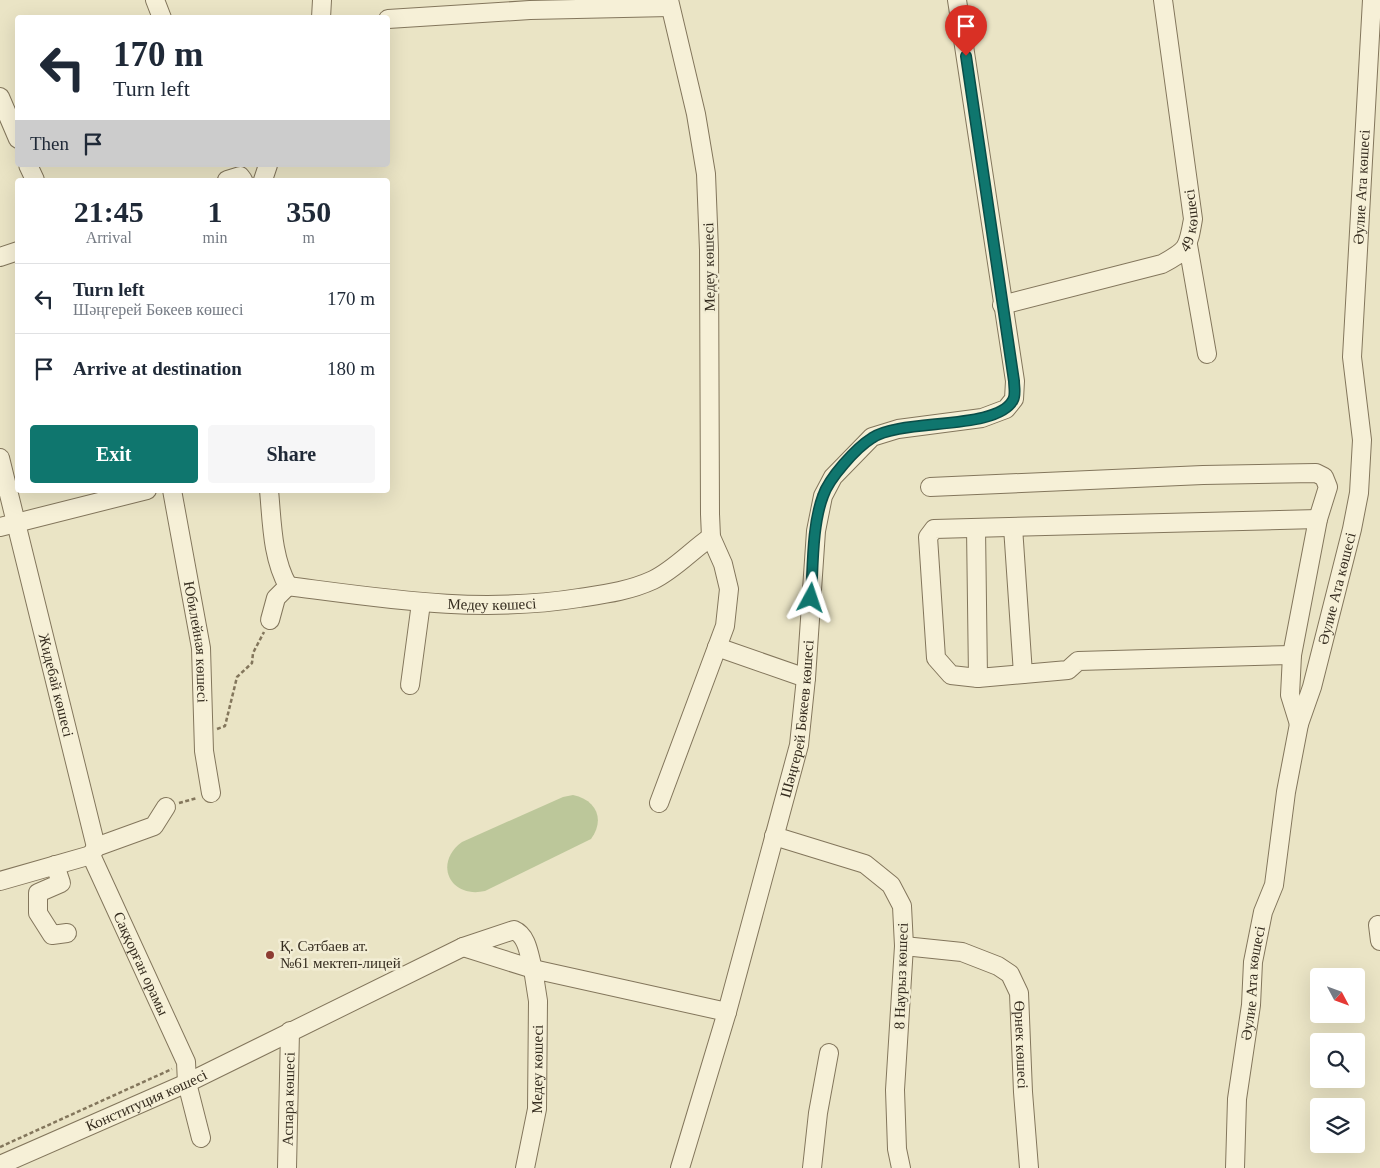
<!DOCTYPE html>
<html lang="en">
<head>
<meta charset="utf-8">
<style>
  :root { --surface:#fff; --page:#f6f6f7; --text:#1f2937; --muted:#747a83; --line:#e0e1e3; --accent:#0f766e }
  body { margin:0; font-family:Georgia,serif; background:var(--page); color:var(--text); height:100vh; display:flex; flex-direction:column; font-size:19px; white-space:nowrap }
  * { box-sizing:border-box; margin:0 }
  p { font-size:16px; color:var(--muted) }
  .icon { flex:none; width:28px; height:28px; fill:none; stroke:currentColor; stroke-width:2; stroke-linecap:round; stroke-linejoin:round }
  .map { position:relative; flex:1; overflow:hidden }
  .sheet { position:absolute; left:15px; top:178px; width:375px; height:315px; display:flex; flex-direction:column; background:var(--surface); border-radius:5px; box-shadow:0 5px 20px #0002 }
  .sheet>* { flex:none }
  .hud { position:absolute; left:15px; top:15px; width:375px; height:152px; border-radius:5px; box-shadow:0 5px 20px #0002; background:#fff; color:var(--text); overflow:hidden }
  .needle { width:32px; rotate:131deg }
  .buttons { position:absolute; left:1310px; top:968px; display:grid; gap:10px }
  .buttons a { display:grid; place-items:center; width:55px; height:55px; border-radius:5px; background:var(--surface); box-shadow:0 5px 20px #0002; font-size:25px }
  .pin { position:absolute; display:grid; place-items:center; width:42px; height:42px; color:#fff; margin:-51px -21px; border-radius:50% 50% 50% 0; rotate:-45deg; box-shadow:0 0 5px #0007 }
  .pin .icon { rotate:45deg }
  .me { position:absolute; width:55px; margin:-28px; rotate:5deg; stroke-linejoin:round; filter:drop-shadow(0 0 4px #0008) }
  .turn { display:flex; align-items:center; gap:18px; height:105px; padding:0 15px; font-size:22px }
  .turn .icon { width:65px; height:65px; stroke-width:2.5 }
  .turn b { display:block; font-size:35px; line-height:42px }
  .then { display:flex; align-items:center; height:48px; padding:0 15px; background:#0003; gap:10px; font-size:19px }
  .eta { display:flex; justify-content:space-evenly; align-items:center; height:85px; text-align:center }
  .eta b { font-size:30px; font-weight:700; line-height:35px }
  .action { display:flex; gap:10px; margin-top:auto; padding:10px 15px }
  .action a { flex:1; height:58px; border-radius:5px; background:var(--accent); color:#fff; font-size:20px; font-weight:700; line-height:58px; text-align:center }
  .action a+a { background:var(--page); color:var(--text) }
  ul { padding:0; list-style:none }
  li { display:flex; align-items:center; gap:15px; height:70px; padding:0 15px; border-top:1px solid var(--line) }
  li div { flex:1 }
  li b { display:block; font-size:19px }
  li em { font-style:normal }
  .map>svg:first-child { display:block }
  .green { fill:#bcc79a }
  .lines { fill:none; stroke-linecap:round; stroke-linejoin:round }
  .minor-casing { stroke:#83765c; stroke-width:20 }
  .path { stroke:#83765c; stroke-width:2.5; stroke-dasharray:4 2.5; stroke-linecap:butt }
  .minor { stroke:#f6f0d7; stroke-width:18 }
  .route-casing { stroke:#0a4d48; stroke-width:12 }
  .route { stroke:#0f766e; stroke-width:9 }
  .poi-dot { fill:#8d3c32; stroke:#f2edd4; stroke-width:2 }
  .labels { text-anchor:middle; stroke-width:5; stroke-linejoin:round; paint-order:stroke }
  .street-label { font-size:15px; fill:#352c1f; stroke:#f2edd4 }
  .poi-label { font-size:15px; fill:#352c1f; stroke:#f2edd4; text-anchor:start }
</style>
</head>
<body>
<div class="map">
<svg width="1380" height="1168" viewBox="0 0 1380 1168">
  <rect width="100%" height="100%" fill="#eae4c5"/>
  <path class="green" d="M573 795C597 800 605 820 591 839L485 891C450 899 433 863 462 842L563 797Z"/>
  <g class="lines">
    <defs>
      <g id="minor">
        <path d="M155 0 162 18"/>
        <path d="M321 18 322 0"/>
        <path d="M388 19 530 10 670 7"/>
        <path d="M0 97 18 139"/>
        <path d="M28 165 35 180"/>
        <path d="M227 180 240 176 243 180"/>
        <path d="M263 180 268 165"/>
        <path d="M1188 245 1207 354"/>
        <path d="M0 257 18 251"/>
        <path id="s1" d="M1002 305 1162 264C1188 250 1188 248 1193 219L1163 0"/>
        <path id="s2" d="M0 458 96 847"/>
        <path d="M930 487 1203 475 1316 473 1324 477 1328 487 1318 519 1292 655 1290 695 1299 724"/>
        <path id="s3" d="M172 490 201 648 204 751 211 793"/>
        <path d="M269 490C272 522 272 558 288 586"/>
        <path d="M0 527 147 490"/>
        <path d="M1013 527 1023 674"/>
        <path d="M976 528 978 678"/>
        <path id="s4" d="M288 586C388 599 479 614 579 598 605 594 629 591 653 580 674 570 692 550 711 537"/>
        <path d="M270 620 276 598 288 586"/>
        <path d="M717 647 806 678"/>
        <path d="M1292 655 1078 661 1068 670 978 678 951 675 936 658 928 537 934 529 1318 519"/>
        <path d="M410 685 421 603"/>
        <path d="M659 803 725 626 729 589 723 564 711 537 710 514 709 250 706 174 696 114 669 0"/>
        <path d="M774 836 865 864 891 885 902 906 904 946 895 1090 897 1149 901 1168"/>
        <path id="s5" d="M96 847 91 855 186 1062 187 1083 201 1138"/>
        <path d="M96 847 154 826 166 807"/>
        <path d="M55 865 61 883 38 893V913L52 935 67 933"/>
        <path d="M0 881 91 855"/>
        <path d="M1378 925 1380 941"/>
        <path d="M514 930C528 936 529 956 533 969L463 947Z"/>
        <path id="s6" d="M904 946 962 952 998 966 1010 974 1019 993 1023 1092 1029 1168"/>
        <path id="s7" d="M0 1165 187 1083 463 947"/>
        <path id="s8" d="M287 1168 290 1031"/>
        <path id="s9" d="M525 1168 537 1109 538 1001 533 969 727 1012"/>
        <path id="s10" d="M680 1168 727 1012 799 745 806 678 816 531 823 496 833 477 872 437 898 429 982 418 1006 409 1014 399 1015 381 957 0"/>
        <path d="M812 1168 818 1113 829 1053"/>
        <path id="s11" d="M1235 1168 1237 1099 1251 1005 1253 962 1263 912 1274 885 1286 792 1299 724 1312 687 1352 529 1359 493 1362 440 1352 357 1372 0"/>
      </g>
    </defs>
    <use href="#minor" class="minor-casing"/>
    <g class="path">
      <path d="M217 729 225 726 237 677 252 663 253 653 264 632"/>
      <path d="M179 803 197 798"/>
      <path d="M0 1147 172 1069"/>
    </g>
    <use href="#minor" class="minor"/>
  </g>
  <g class="lines">
    <defs>
      <path id="route" d="M811 598C813 567 812 525 823 496 829 478 856 448 872 438 901 418 997 431 1013 400 1016 395 1014 387 1014 381L966 56"/>
    </defs>
    <use href="#route" class="route-casing"/>
    <use href="#route" class="route"/>
  </g>
  <circle class="poi-dot" cx="270" cy="955" r="5"/>
  <g class="labels">
    <g class="street-label">
      <text dy="5" stroke="none"><textPath href="#s11" startOffset="996">Әулие Ата көшесі</textPath></text>
      <text dy="5" stroke="none"><textPath href="#s1" startOffset="222">49 көшесі</textPath></text>
      <text transform="translate(709 267) rotate(-91)" y="5">Медеу көшесі</text>
      <text dy="5" stroke="none"><textPath href="#s11" startOffset="591">Әулие Ата көшесі</textPath></text>
      <text dy="5" stroke="none"><textPath href="#s4" startOffset="205">Медеу көшесі</textPath></text>
      <text dy="5" stroke="none"><textPath href="#s3" startOffset="154">Юбилейная көшесі</textPath></text>
      <text dy="5" stroke="none"><textPath href="#s2" startOffset="234">Жидебай көшесі</textPath></text>
      <text dy="5" stroke="none"><textPath href="#s10" startOffset="465">Шәңгерей Бөкеев көшесі</textPath></text>
      <text dy="5" stroke="none"><textPath href="#s5" startOffset="129">Саққорған орамы</textPath></text>
      <text transform="translate(901 976) rotate(-88)" y="5">8 Наурыз көшесі</text>
      <text dy="5" stroke="none"><textPath href="#s11" startOffset="186">Әулие Ата көшесі</textPath></text>
      <text dy="5" stroke="none"><textPath href="#s6" startOffset="184">Өрнек көшесі</textPath></text>
      <text dy="5" stroke="none"><textPath href="#s9" startOffset="100">Медеу көшесі</textPath></text>
      <text dy="5" stroke="none"><textPath href="#s8" startOffset="69">Аспара көшесі</textPath></text>
      <text dy="5" stroke="none"><textPath href="#s7" startOffset="160">Конституция көшесі</textPath></text>
    </g>
    <g class="poi-label">
      <text x="280" y="951">Қ. Сәтбаев ат.<tspan x="280" dy="17">№61 мектеп-лицей</tspan></text>
    </g>
  </g>
</svg>
<div class="buttons">
<a><svg class="needle" viewBox="-14 -14 28 28"><path d="M0-13l5 13h-10z" fill="#e53935"/><path d="M0 13l5-13h-10z" fill="#747a83"/></svg></a>
<a><svg class="icon" aria-label="search" viewBox="0 0 24 24"><circle cx="10" cy="10" r="6"/><path d="M15 15l6 6"/></svg></a>
<a><svg class="icon" aria-label="layers" viewBox="0 0 24 24"><path d="M12 4l9 5-9 5-9-5zM3 14l9 5 9-5"/></svg></a>
</div>
<div class="pin" style="left:966px;top:56px;background:#d93025"><svg class="icon" aria-label="arrive" viewBox="0 0 24 24"><path d="M6 21V4h12l-3 4 3 4H6"/></svg></div>
<svg class="me" style="left:811px;top:598px" viewBox="-20 -20 40 40"><path d="M0-17L14 15 0 8-14 15z" fill="#0f766e" stroke="#fff" stroke-width="4"/></svg>
<div class="hud">
<div class="turn"><svg class="icon" aria-label="left" viewBox="0 0 24 24"><path d="M17 20v-9H6M10 6l-5 5 5 5"/></svg><div><b>170 m</b>Turn left</div></div>
<div class="then">Then<svg class="icon" aria-label="arrive" viewBox="0 0 24 24"><path d="M6 21V4h12l-3 4 3 4H6"/></svg></div>
</div>
<section class="sheet">
<div class="eta">
<div><b>21:45</b><p>Arrival</p></div>
<div><b>1</b><p>min</p></div>
<div><b>350</b><p>m</p></div>
</div>
<ul>
<li><svg class="icon" aria-label="left" viewBox="0 0 24 24"><path d="M17 20v-9H6M10 6l-5 5 5 5"/></svg><div><b>Turn left</b><p>Шәңгерей Бөкеев көшесі</p></div><em>170 m</em></li>
<li><svg class="icon" aria-label="arrive" viewBox="0 0 24 24"><path d="M6 21V4h12l-3 4 3 4H6"/></svg><div><b>Arrive at destination</b></div><em>180 m</em></li>
</ul>
<div class="action"><a>Exit</a><a>Share</a></div>
</section>
</div>
</body>
</html>
